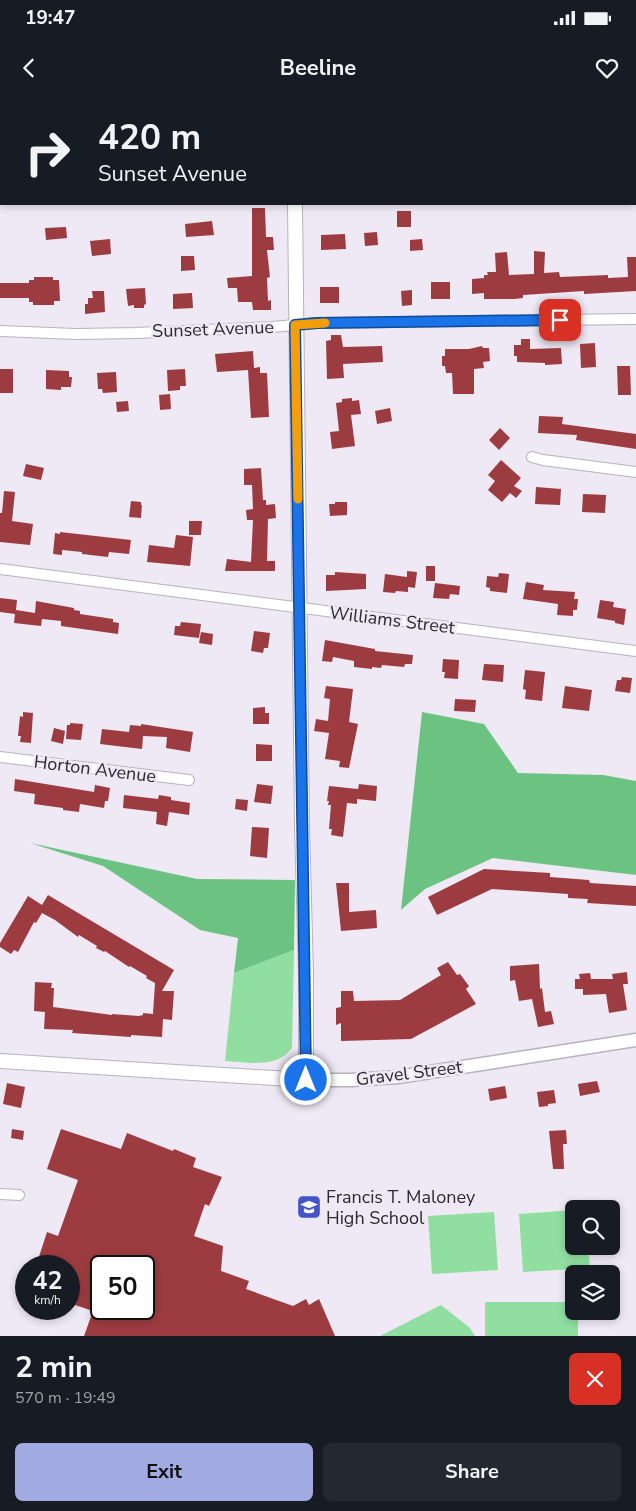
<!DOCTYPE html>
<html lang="en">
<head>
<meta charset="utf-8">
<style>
  :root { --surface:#171b24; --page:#242831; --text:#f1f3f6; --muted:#9ea1a6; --accent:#a2abe1 }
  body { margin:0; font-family:"Nunito Sans",sans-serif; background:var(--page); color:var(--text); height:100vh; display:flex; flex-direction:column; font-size:19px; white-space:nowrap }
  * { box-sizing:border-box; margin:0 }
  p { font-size:16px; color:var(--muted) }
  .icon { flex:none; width:28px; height:28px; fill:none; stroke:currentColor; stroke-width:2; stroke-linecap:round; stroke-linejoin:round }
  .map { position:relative; height:1236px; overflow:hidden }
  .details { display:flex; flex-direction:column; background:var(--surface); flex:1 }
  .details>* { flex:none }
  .banner { position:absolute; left:0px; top:0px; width:636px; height:105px; box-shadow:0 2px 8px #0003; background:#171b24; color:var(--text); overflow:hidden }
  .controls { position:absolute; left:565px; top:1100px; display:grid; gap:10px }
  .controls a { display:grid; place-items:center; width:55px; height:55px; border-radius:8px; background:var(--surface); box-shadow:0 2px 8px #0003; font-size:25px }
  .speed { position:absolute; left:15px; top:1155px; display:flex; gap:10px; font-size:25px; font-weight:700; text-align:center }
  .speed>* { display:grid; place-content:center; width:65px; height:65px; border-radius:50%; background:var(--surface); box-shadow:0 2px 8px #0003; line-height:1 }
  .speed small { font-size:12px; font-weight:400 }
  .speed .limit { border:2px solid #111; border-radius:8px; background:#fff; color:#111 }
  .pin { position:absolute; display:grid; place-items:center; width:42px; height:42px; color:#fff; margin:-21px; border-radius:10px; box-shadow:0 2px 8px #0006 }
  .me { position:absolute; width:55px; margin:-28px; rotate:0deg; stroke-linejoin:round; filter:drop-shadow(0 0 4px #0008) }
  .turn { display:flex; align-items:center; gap:18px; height:105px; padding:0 15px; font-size:22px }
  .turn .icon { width:65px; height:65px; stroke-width:2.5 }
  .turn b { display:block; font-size:35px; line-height:42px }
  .round { display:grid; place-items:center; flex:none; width:52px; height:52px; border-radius:8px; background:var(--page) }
  .head { display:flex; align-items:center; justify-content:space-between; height:85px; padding:0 15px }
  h1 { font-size:30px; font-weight:700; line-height:38px }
  .primary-button { display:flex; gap:10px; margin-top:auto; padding:10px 15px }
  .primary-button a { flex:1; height:58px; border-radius:8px; background:var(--accent); color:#111; font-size:20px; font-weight:700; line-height:58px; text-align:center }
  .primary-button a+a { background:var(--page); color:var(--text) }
  .status { display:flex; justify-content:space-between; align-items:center; height:35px; padding:0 25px; background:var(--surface); direction:ltr }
  .status svg { height:14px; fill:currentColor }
  header { display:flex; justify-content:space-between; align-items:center; height:65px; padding:0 15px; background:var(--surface); font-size:22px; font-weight:700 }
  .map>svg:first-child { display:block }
  .green { fill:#90dfa1 }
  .forest { fill:#6cc381 }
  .building { fill:#9c3c40; fill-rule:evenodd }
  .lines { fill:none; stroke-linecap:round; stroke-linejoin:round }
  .minor-casing { stroke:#b6b2be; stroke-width:12 }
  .tertiary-casing { stroke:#b6b2be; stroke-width:15 }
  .secondary-casing { stroke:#b6b2be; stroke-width:16 }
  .minor { stroke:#fff; stroke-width:10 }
  .tertiary { stroke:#fff; stroke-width:12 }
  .secondary { stroke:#fff; stroke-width:14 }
  .route-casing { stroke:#114b97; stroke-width:12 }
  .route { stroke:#1a73e8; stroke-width:9 }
  .slow { stroke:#f59e0b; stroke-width:9 }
  .labels { text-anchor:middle; stroke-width:5; stroke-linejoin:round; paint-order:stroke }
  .street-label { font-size:18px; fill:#2b2a2e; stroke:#eee9f5 }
  .poi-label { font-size:18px; fill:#2b2a2e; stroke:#eee9f5; text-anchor:start }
</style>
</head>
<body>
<div class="status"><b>19:47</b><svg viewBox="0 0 49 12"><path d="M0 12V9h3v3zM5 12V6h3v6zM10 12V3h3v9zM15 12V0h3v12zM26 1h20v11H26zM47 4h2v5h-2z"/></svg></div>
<header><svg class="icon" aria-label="back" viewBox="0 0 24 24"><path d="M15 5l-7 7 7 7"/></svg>Beeline<svg class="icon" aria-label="heart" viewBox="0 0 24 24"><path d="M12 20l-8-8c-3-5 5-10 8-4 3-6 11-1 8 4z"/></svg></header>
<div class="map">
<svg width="636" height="1236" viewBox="0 0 636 1236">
  <rect width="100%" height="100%" fill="#eee9f5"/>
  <g class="green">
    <path d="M294 850 292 948C277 969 247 962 225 961L234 873Z"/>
    <path d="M574 1110V1146H588L590 1168 523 1172 519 1114Z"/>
    <path d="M494 1112 498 1170 432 1174 428 1116Z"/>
    <path d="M485 1202H574V1211H578V1236H485Z"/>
    <path d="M441 1205 470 1228 475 1236H380Z"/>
  </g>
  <g class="forest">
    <path d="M422 612 484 624 518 673 603 675 636 681V775L493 758 425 789 401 810Z"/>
    <path d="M30 743 197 779 295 780 294 850 234 873 238 838 200 830 103 766Z"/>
  </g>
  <g class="building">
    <path d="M252 108H265L266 137H273L274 150H267L270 177 267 178 268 201 271 200V210H253L252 202H238L237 188H228L227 178 252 176Z"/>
    <rect x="397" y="111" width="14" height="16"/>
    <path d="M212 121 214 135 186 137 185 124Z"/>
    <path d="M66 127 67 138 46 140 45 128Z"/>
    <path d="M377 132 378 145 365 146 364 133Z"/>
    <path d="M345 134 346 149 321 150V135Z"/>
    <path d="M110 139 111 154 92 156 90 141Z"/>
    <path d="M422 139 423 150 410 151V140Z"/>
    <path d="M534 151 545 152 544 173 559 172 560 177 608 175V178L628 177 627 157H636V191L584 194V191L523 195V198L514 199H484V193L472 194V179L484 178V175H488L487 172H496L495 153 507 152 509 175 534 174Z"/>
    <path d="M181 156H194L195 170 181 171Z"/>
    <path d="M34 177H53V180H59L60 201H54V205H33V202H29V198H0V183H29V180H34Z"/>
    <rect x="431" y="182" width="19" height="17"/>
    <rect x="320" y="187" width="19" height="16"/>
    <path d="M145 188 146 204 144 205V208H134V205L128 206 126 189Z"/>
    <path d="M412 190V205L402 206 401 191Z"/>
    <path d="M92 191H104L105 212 85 214V204H88V198H93Z"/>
    <path d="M192 193 193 208 173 209V194Z"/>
    <path d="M331 235H341L343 247 382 246 383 262 343 264 344 278 327 279 326 241 331 240Z"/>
    <path d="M521 239H530V249L561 248 562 264 545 265V263L517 262V256H514V245H521Z"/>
    <path d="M595 243 596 267 581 268 580 244Z"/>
    <path d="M482 246 483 248H489L490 261 483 262 484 268 474 269V294H453L452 273H446L445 266H442V256H445V249H469Z"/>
    <path d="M253 251 254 268 260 267V273H267L269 317 251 318 248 270 217 272 215 254Z"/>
    <path d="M617 266H630L631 295H618Z"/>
    <rect x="0" y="269" width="13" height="24"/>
    <path d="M185 269 186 286H180V290L168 291 167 270Z"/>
    <path d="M46 270 69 271V277H72L71 287H61V290L46 289Z"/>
    <path d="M116 272 117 292 103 293 102 289H98L97 273Z"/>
    <path d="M170 294 171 309 160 310 159 295Z"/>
    <path d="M352 298V301L359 300 361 314 351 315 355 346 332 349 330 332 339 331 336 303 342 302V299Z"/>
    <path d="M128 301 129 311 117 312 116 302Z"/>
    <path d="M390 308 392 321 377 324 375 311Z"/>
    <path d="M539 316 563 317 562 324 636 334V349L576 340 577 335 538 333Z"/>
    <path d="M500 328 510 338 499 350 489 340Z"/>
    <path d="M501 360 521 378 514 386 522 391 516 398 510 393 502 402 488 390 495 381 488 375Z"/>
    <path d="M26 364 44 368 41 380 23 376Z"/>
    <path d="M261 368 263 400H266V405L275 404 276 418 268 419 267 461H275V471H225L227 459 251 462 253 420H247L246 410 253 409 252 385H244V369Z"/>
    <path d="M536 387 561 389 560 405 535 404Z"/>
    <path d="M4 391 15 392 12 421 33 424 30 445 0 442V413H2Z"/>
    <path d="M583 394 606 395 605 413 582 412Z"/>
    <path d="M131 401 141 402V405H142L141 418 129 417Z"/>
    <path d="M335 402H347V415L330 416 329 404H335Z"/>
    <path d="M189 421H202L201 435H189Z"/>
    <path d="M60 432 131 440 129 454 109 452 108 457 82 454V452L62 450V455L53 454 55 433 60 434Z"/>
    <path d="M176 435 193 437 190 466 147 462 149 445 174 448Z"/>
    <rect x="426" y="466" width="9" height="15"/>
    <path d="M407 471 417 472 415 488 408 487V492L396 491 395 493 383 492 385 474 407 477Z"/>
    <path d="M335 472 366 474V489L326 491V475H335Z"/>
    <path d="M499 473 509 474 507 493 490 491V488L486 487 487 476 498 477Z"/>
    <path d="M526 482 544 485 543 490 575 492 574 499H578L577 510H573V516L557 515 558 504 523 499Z"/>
    <path d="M435 483 460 486 459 495 450 494 449 499 433 498Z"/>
    <path d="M0 498 17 500 16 510 35 513 36 501 74 508V510L80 511V514L113 519V522L119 523 118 534 61 526V521L42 519 41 526 14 523 15 514 0 512Z"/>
    <path d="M600 500 614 502 613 507 626 509 624 525 615 523V521L597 518Z"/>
    <path d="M181 522 201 524 199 538 174 535 175 526H180Z"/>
    <path d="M254 531 270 533 268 548H264L263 553 251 551Z"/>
    <path d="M201 532 213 534 212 545 199 543Z"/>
    <path d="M325 540 375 549V551L413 555 412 564H405L404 567 382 565 381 568 372 567V569L354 567V561L333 557 332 562 322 561Z"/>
    <path d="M443 559 459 560 458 579 444 578 445 572H442Z"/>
    <path d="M484 564 504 565 503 582 482 580Z"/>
    <path d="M525 570 545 572 542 601 525 599 526 590 523 589Z"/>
    <path d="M622 577 632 578 630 593 615 591 617 580H621Z"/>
    <path d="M326 586 353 589 349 622 358 624 349 668 339 667 340 661 325 659 329 633 314 631 316 619 328 621 330 599 324 598Z"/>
    <path d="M565 586 592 590 589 611 562 608Z"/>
    <path d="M455 599 476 600 475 612 454 611Z"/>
    <path d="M265 607V613H269V624H253V608Z"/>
    <path d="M23 612 33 613 31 643 20 642 21 636H18L20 616 23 617Z"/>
    <path d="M70 623 83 624 81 640 66 639 67 625H70Z"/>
    <path d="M141 624 193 632 190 652 166 648 167 637 143 636 142 649 100 644 102 629 129 632 130 625 141 626Z"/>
    <path d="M54 628 65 631 63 644 51 641Z"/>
    <path d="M256 644 272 645V661H256Z"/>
    <path d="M15 679 94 692 95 685 110 688 108 701H105L104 708 80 704 79 712 63 710V708L34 704 35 694 14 691Z"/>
    <path d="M257 684 273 686 271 704 254 702Z"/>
    <path d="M359 684 377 686 376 701 357 699V704L347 703 343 737 331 735 332 729H329L331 705H328L329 701H327L329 686 358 689Z"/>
    <path d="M124 695 158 699 159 695 171 697V700L190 703 189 715 169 712 167 726 156 724 157 712 123 708Z"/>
    <path d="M236 699 248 700 247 711 235 709Z"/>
    <path d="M252 727 269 728 267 758 250 756Z"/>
    <path d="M484 769 550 773V777L589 780 590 783 636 786V806L587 803 588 799 568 798V794L492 789 437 815 428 797Z"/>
    <path d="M336 783H349V812L376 810 377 828 341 831Z"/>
    <path d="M48 795 174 870 162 891H174L172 920 163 919 162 937 131 935V937L72 933 73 930 44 929 45 912 34 911 35 882 52 883 51 888H54L53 907 112 915V914L139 916 143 915V913L153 914 155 883 146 878 147 876 130 866 129 867 105 851 104 852 96 848 97 846 79 835 78 837 55 820 42 813 36 823 34 822 18 852 14 850 11 854 0 847V843L28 796 42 805Z"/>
    <path d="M448 862 457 875 460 874 469 886 466 889 476 904 411 939 341 941V923L336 925V908L341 907V891H353L354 901 400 900 441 875 437 868Z"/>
    <path d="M539 864 540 889 542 888 545 912 551 911 554 924 538 927 532 899 519 901 515 880 510 881V866Z"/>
    <path d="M627 872 628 884H623L627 910 609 913 606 894 583 895V889H575V879H580L579 874 590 873 591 879H613L612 874Z"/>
    <path d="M597 981 600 992 580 996 578 984Z"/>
    <path d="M7 983 25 987 21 1008 3 1004Z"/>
    <path d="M505 986 507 998 490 1001 488 989Z"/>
    <path d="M554 990 556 1003 548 1004V1006L539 1007 537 992Z"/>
    <path d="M12 1029 24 1031 23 1040 11 1038Z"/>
    <path d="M61 1029 121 1049 127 1033 173 1051 174 1049 196 1058 193 1067 222 1077 209 1106 205 1104 194 1136 223 1146 221 1171 249 1181 246 1189 293 1206 306 1199 309 1205 319 1199 335 1236H84L93 1211 69 1203V1166H36L47 1132 58 1136 78 1080 47 1069ZM101 1166H144V1209H101Z"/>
    <path d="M566 1030 567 1044H563L564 1069H553L549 1031Z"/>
  </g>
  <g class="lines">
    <defs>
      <g id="minor">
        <path d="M0 17H1"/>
        <path d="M635 25H636"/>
        <path d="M0 231 76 234 135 233 272 227 317 223 636 219"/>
        <path d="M532 357 543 360 636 372"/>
        <path d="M0 469 636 551"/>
        <path d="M0 657 189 680"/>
        <path d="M0 1094 19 1095"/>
      </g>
      <path id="tertiary" d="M306 980H352L398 977 636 940"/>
      <g id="secondary">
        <path d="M295 1V0"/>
        <path d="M0 961 306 980V874L302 726 295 104"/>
      </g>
    </defs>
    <use href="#minor" class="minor-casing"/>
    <use href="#tertiary" class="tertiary-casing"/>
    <use href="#secondary" class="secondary-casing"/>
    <use href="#minor" class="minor"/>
    <use href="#tertiary" class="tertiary"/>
    <use href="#secondary" class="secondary"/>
  </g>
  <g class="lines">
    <defs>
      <path id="route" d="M306 980 295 225 317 223 560 220"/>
    </defs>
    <use href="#route" class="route-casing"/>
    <use href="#route" class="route"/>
    <path class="slow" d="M298 399 295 225 325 223"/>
  </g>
  <defs>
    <symbol id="school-square" viewBox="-11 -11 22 22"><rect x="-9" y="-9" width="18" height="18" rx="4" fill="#4254c8" stroke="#eee9f5"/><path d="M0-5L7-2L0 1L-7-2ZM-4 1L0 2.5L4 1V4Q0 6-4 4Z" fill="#fff"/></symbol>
  </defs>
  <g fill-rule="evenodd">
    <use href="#school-square" x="295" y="1093" width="28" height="28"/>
  </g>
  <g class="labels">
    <g class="street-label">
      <text transform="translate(213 229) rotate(-2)" y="6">Sunset Avenue</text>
      <text transform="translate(392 520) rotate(7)" y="6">Williams Street</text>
      <text transform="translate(95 669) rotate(7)" y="6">Horton Avenue</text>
      <text transform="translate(409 973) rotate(-7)" y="6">Gravel Street</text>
    </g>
    <g class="poi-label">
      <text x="326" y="1103">Francis T. Maloney<tspan x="326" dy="21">High School</tspan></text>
    </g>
  </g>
</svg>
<div class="controls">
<a><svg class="icon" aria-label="search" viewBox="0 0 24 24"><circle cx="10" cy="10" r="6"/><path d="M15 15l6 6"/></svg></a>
<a><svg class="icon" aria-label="layers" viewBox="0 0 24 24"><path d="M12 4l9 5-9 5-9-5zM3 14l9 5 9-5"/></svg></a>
</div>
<div class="speed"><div>42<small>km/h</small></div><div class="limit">50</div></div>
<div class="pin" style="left:560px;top:220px;background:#d93025"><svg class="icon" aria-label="arrive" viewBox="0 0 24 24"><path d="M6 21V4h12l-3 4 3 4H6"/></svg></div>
<svg class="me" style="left:306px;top:980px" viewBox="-20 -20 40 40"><circle r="17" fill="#1a73e8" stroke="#fff" stroke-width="3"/><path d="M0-11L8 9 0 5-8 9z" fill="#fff"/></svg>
<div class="banner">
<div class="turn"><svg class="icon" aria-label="right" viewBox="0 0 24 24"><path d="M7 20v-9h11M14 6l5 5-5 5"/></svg><div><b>420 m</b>Sunset Avenue</div></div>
</div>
</div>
<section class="details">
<div class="head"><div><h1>2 min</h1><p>570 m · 19:49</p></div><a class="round" style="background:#d93025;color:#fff"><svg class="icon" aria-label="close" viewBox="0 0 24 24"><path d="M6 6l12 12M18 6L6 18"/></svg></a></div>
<div class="primary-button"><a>Exit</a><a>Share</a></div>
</section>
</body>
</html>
